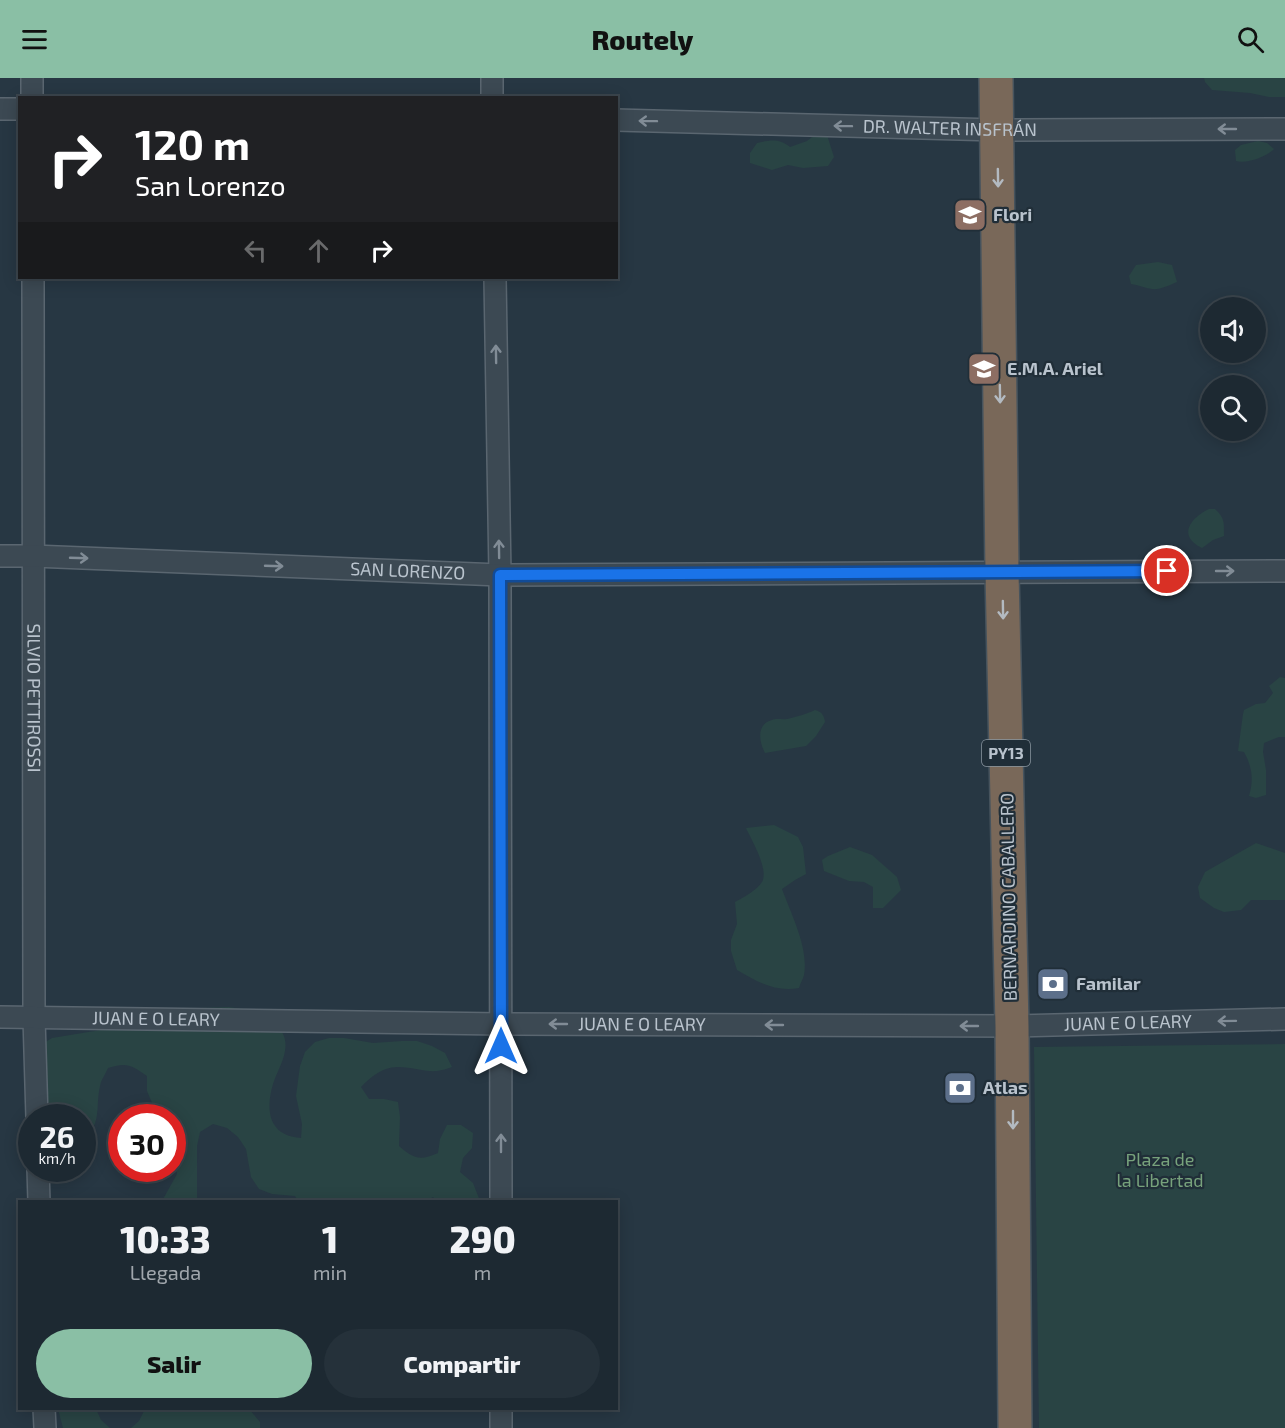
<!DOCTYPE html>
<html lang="es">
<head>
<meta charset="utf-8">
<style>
  :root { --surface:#1d2932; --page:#25313a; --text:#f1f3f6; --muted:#a0a6ac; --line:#3b454d; --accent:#8abfa5 }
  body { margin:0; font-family:"Exo 2",sans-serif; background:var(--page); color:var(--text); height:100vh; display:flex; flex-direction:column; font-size:22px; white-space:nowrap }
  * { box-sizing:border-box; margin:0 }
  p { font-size:20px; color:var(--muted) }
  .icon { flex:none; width:33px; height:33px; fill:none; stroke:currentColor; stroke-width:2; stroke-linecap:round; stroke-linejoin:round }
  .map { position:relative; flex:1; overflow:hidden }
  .sheet { position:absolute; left:18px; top:1122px; width:600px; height:210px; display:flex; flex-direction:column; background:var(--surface); border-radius:0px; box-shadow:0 3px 15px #0003,0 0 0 2px var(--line) }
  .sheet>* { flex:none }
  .banner { position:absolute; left:18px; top:18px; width:600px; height:183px; border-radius:0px; box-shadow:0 3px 15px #0003,0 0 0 2px var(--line); background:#202124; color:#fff; overflow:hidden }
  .controls { position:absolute; left:1200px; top:219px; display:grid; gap:12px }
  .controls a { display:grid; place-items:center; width:66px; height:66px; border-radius:50%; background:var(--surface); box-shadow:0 3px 15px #0003,0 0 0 2px var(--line); font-size:30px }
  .speed { position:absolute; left:18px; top:1026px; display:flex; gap:12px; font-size:30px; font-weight:700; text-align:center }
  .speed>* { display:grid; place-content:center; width:78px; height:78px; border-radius:50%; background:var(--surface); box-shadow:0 3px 15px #0003,0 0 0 2px var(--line); line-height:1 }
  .speed small { font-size:15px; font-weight:400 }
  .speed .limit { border:9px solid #d22; background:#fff; color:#111 }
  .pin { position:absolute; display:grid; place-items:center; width:51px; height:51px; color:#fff; margin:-26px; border:3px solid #fff; border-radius:50%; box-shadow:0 2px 6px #0007 }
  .me { position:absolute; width:66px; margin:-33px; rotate:0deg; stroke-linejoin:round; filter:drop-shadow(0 0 4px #0008) }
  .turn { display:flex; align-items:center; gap:21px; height:126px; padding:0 18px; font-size:27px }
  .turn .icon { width:78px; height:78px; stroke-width:2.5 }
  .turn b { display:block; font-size:42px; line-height:51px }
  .lanes { display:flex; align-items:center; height:57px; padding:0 18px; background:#0003; justify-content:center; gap:30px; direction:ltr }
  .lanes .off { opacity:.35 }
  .eta { display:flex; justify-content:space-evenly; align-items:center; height:102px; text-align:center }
  .eta b { font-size:36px; font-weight:800; line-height:42px }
  .action { display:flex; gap:12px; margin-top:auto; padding:12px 18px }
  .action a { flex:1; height:69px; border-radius:36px; background:var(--accent); color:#111; font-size:24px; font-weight:800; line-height:69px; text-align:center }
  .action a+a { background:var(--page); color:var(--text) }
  header { display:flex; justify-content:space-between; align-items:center; height:78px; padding:0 18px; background:var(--accent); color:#111; font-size:27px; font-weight:800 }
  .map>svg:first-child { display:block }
  .green { fill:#294444 }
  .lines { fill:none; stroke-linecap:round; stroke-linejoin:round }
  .street-casing { stroke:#5a6670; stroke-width:24 }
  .highway-casing { stroke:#46535d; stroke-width:36 }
  .street { stroke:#3c4953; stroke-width:21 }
  .highway { stroke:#796859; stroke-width:33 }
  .oneway { stroke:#818c96 }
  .oneway2 { stroke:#b3bac1 }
  .route-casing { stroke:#114b97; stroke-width:15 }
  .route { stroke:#1a73e8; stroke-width:10 }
  .labels { text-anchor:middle; stroke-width:4.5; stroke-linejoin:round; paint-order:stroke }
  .shield { fill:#202e38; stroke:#8b96a0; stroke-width:1.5 }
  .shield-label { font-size:16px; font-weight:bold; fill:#b9c3cd }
  .street-label { font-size:18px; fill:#b9c3cd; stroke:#202e38 }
  .poi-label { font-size:18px; font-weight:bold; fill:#b9c3cd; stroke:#202e38; text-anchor:start }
  .park-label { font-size:18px; fill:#77a27c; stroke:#202e38 }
</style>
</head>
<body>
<header><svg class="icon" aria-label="menu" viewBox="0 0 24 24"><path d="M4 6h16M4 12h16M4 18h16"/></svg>Routely<svg class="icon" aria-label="search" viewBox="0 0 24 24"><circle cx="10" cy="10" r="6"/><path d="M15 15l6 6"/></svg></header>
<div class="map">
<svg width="1285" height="1350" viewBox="0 0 1285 1350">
  <rect width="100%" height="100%" fill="#273743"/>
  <g class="green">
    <path d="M1204 0H1285V19H1269L1250 15 1212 12 1205 4Z"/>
    <path d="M816 56 827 57 834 79 828 88 803 90 788 87 772 92 750 85V75L757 65C770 62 779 60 790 69L807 63Z"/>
    <path d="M1258 63 1267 65 1274 71C1266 79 1247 86 1236 83L1235 72 1241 67Z"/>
    <path d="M1158 184 1172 187 1177 204C1170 207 1160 212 1152 211 1145 210 1138 207 1131 206L1129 198 1136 187Z"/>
    <path d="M1209 431H1215C1225 440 1224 445 1224 458L1213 462 1202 470C1177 458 1190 440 1209 431Z"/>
    <path d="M1280 599 1285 600V659H1279L1264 665 1263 674 1266 692V717L1256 720 1249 718C1254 702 1252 688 1244 674L1238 673 1243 636 1244 632 1256 626 1265 625 1273 615 1269 608Z"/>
    <path d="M815 632C822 634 824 637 825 644L816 658 806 668 765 675C759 664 756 646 772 642 776 640 782 642 787 641 796 639 807 636 815 632Z"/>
    <path d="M774 747 798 759 803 769 806 796 795 802 782 811C791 836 809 870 804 897 803 901 800 906 799 910 774 914 758 904 737 892L731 873V862L737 846 735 824C743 820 757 812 762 804 769 791 752 763 746 750Z"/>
    <path d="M1256 765 1285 775V822H1251L1241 832 1224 834 1214 830 1200 820 1198 809 1205 794Z"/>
    <path d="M850 769 872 777 897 799 901 812 883 830H873V809L864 804 849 803 824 793 822 782 828 778Z"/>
    <path d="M229 929C233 930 238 930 243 931 252 933 278 946 282 954 292 971 278 990 273 1006 265 1033 269 1058 301 1060L302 1046 296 1018 300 988 305 974 315 964 329 960H344L373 965 402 963H417L432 968 445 975 452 989C447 991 442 992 437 993 424 994 412 989 399 989 384 988 370 999 361 1009L369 1021H384L398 1024 400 1039 399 1068C414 1081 420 1083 438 1075L440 1061 447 1047H461L473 1055 472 1070 463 1080 460 1094 473 1105 480 1123H437L433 1119 424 1124H299L295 1118 272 1116 259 1111 251 1099 246 1071 238 1059 227 1050 213 1046 200 1054 197 1068V1123H162L177 1096 175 1082H173L172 1040 158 1039 147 1013V998C131 987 127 984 108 990 106 995 103 999 101 1004 94 1029 104 1041 83 1064L82 1040 47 1039 39 968 52 960 113 950 155 937 200 930Z"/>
    <path d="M1285 966V1350H1039L1034 969Z"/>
    <path d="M58 1331H96L101 1342 110 1350H63Z"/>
    <path d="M145 1331H249L260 1344V1350H131L139 1343Z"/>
  </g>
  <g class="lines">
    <defs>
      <g id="street">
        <path d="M32 0V20"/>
        <path d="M492 0V20"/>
        <path d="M0 31H20"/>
        <path id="s1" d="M616 42 997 52 1285 51"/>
        <path id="s2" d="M33 200 34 940 37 1040"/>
        <path d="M495 200 500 497 501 1124"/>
        <path id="s3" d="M0 478H33L500 497 1285 493"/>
        <path id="s4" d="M0 939 501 946 1012 948 1285 941"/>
        <path d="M38 1090 39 1124"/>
        <path d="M44 1330 45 1350"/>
        <path d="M501 1330V1350"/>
      </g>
      <path id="highway" d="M996 0 1002 494 1012 948 1015 1350"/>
    </defs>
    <use href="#street" class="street-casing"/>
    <use href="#highway" class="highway-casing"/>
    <use href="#street" class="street"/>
    <use href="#highway" class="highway"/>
  </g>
  <defs><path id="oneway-shaft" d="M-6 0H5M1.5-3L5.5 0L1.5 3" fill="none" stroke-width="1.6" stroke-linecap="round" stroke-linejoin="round" transform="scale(1.5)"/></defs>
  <g class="oneway">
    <use href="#oneway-shaft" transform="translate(648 43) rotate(-179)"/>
    <use href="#oneway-shaft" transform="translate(843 48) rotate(-179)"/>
    <use href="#oneway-shaft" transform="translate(1227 51) rotate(180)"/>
    <use href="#oneway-shaft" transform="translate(496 276) rotate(-91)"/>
    <use href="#oneway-shaft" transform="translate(499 471) rotate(-91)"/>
    <use href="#oneway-shaft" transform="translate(79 480) rotate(2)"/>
    <use href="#oneway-shaft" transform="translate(274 488) rotate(2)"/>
    <use href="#oneway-shaft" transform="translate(1225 493)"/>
    <use href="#oneway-shaft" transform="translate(1227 943) rotate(179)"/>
    <use href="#oneway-shaft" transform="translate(558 946) rotate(-180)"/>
    <use href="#oneway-shaft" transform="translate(774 947) rotate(-180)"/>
    <use href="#oneway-shaft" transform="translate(969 948) rotate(-180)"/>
    <use href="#oneway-shaft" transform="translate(501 1065) rotate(-90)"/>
  </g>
  <g class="oneway2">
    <use href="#oneway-shaft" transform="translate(998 100) rotate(89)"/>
    <use href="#oneway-shaft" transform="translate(1000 316) rotate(89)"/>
    <use href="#oneway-shaft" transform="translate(1003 532) rotate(89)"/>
    <use href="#oneway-shaft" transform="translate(1013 1042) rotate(90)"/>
  </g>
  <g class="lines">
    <defs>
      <path id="route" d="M501 968 500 497 1167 493"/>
    </defs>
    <use href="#route" class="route-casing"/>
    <use href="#route" class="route"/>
  </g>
  <defs>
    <symbol id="school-square" viewBox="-11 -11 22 22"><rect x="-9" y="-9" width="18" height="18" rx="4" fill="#8d6e63" stroke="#202e38"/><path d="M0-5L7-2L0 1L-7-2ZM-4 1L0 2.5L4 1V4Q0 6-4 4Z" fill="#fff"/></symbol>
    <symbol id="bank-square" viewBox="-11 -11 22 22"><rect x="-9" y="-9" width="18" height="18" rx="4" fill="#5c6f8a" stroke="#202e38"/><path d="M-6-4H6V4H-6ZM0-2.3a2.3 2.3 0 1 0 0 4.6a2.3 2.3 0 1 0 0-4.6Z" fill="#fff"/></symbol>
  </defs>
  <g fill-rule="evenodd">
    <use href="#school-square" x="951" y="118" width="38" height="38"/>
    <use href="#school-square" x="965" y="272" width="38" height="38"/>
    <use href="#bank-square" x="1034" y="887" width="38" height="38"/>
    <use href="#bank-square" x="941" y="991" width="38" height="38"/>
  </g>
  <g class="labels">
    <rect class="shield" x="982" y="662" width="48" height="26" rx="4.5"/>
    <g class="shield-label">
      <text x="1006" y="681">PY13</text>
    </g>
    <g class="street-label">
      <text dy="6" stroke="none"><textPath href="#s1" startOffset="334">DR. WALTER INSFRÁN</textPath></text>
      <text dy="6" stroke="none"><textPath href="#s3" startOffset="408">SAN LORENZO</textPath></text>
      <text dy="6" stroke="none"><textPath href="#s2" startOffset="420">SILVIO PETTIROSSI</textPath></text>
      <text transform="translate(1009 819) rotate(-91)" y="6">BERNARDINO CABALLERO</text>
      <text dy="6" stroke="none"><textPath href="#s4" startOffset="156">JUAN E O LEARY</textPath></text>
      <text dy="6" stroke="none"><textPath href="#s4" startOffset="1128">JUAN E O LEARY</textPath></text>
      <text dy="6" stroke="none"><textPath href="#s4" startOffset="642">JUAN E O LEARY</textPath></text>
    </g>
    <g class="poi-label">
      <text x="993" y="143">Flori</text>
      <text x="1007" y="297">E.M.A. Ariel</text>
      <text x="1076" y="912">Familar</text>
      <text x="983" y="1016">Atlas</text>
    </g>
    <g class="park-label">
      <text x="1160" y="1088">Plaza de<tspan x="1160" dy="21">la Libertad</tspan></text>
    </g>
  </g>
</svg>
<div class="controls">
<a><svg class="icon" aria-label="sound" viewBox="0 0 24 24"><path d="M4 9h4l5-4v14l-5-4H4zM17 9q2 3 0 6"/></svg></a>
<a><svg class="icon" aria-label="search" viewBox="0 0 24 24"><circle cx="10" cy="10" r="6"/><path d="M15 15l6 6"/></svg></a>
</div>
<div class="speed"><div>26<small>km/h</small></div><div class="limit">30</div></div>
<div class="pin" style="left:1167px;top:493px;background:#d93025"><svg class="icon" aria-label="arrive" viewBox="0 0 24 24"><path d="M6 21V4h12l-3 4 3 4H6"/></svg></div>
<svg class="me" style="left:501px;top:968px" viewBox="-20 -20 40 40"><path d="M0-17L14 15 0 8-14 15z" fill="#1a73e8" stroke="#fff" stroke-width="4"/></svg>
<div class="banner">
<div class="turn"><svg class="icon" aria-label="right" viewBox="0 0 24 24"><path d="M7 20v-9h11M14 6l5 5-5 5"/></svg><div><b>120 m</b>San Lorenzo</div></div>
<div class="lanes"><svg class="icon off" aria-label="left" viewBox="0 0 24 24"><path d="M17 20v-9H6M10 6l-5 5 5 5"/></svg><svg class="icon off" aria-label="ahead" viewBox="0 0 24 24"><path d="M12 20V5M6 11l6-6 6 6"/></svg><svg class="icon" aria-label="right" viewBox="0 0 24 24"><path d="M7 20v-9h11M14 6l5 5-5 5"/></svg></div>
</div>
<section class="sheet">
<div class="eta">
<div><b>10:33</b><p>Llegada</p></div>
<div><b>1</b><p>min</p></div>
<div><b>290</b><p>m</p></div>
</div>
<div class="action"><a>Salir</a><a>Compartir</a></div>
</section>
</div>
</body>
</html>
